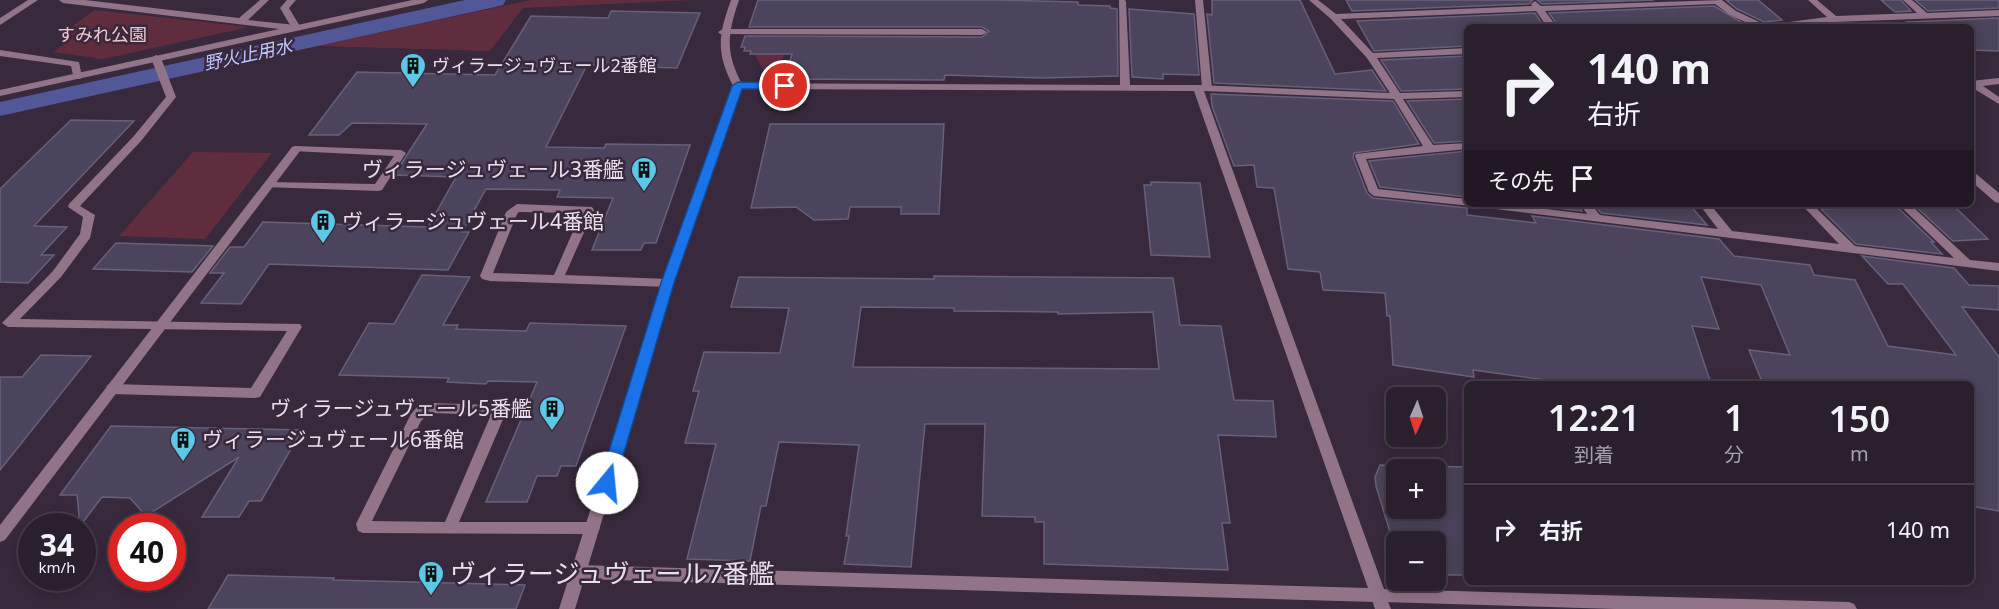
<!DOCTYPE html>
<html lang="ja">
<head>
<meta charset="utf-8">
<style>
  :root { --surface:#2a1f2d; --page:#322735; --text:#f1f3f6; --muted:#a5a2aa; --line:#463d49 }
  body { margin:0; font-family:"Noto Sans","Noto Sans JP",sans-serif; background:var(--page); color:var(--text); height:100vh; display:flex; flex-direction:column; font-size:22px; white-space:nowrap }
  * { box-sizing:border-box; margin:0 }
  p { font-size:20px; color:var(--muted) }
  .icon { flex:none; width:33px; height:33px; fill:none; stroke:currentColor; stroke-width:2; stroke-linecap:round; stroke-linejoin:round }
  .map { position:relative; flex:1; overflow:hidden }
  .panel { position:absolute; left:1464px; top:381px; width:510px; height:204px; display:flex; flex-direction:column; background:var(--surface); border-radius:9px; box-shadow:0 3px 15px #0003,0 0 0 2px var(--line) }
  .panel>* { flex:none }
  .guide { position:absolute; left:1464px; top:24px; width:510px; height:183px; border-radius:9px; box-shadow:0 3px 15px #0003,0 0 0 2px var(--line); background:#2a1f2d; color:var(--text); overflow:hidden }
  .needle { width:39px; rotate:183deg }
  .controls { position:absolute; left:1386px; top:387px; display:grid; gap:12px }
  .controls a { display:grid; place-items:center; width:60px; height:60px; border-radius:9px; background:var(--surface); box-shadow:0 3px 15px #0003,0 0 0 2px var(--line); font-size:30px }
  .speed { position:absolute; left:18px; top:513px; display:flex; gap:12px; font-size:30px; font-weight:700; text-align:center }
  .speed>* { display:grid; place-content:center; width:78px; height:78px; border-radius:50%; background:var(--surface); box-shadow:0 3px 15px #0003,0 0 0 2px var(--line); line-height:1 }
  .speed small { font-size:15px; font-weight:400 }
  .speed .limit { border:9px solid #d22; background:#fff; color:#111 }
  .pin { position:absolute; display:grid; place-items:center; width:51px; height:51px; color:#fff; margin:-26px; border:3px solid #fff; border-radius:50%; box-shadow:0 2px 6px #0007 }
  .me { position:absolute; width:66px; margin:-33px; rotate:17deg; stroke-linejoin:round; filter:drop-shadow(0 0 4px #0008) }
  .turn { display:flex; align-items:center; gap:21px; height:126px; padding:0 24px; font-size:27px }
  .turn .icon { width:78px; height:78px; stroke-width:2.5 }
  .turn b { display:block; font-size:42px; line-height:51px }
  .then { display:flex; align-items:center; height:57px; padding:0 24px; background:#0003; gap:12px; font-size:22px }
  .eta { display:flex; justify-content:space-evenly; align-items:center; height:102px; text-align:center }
  .eta b { font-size:36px; font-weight:600; line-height:42px }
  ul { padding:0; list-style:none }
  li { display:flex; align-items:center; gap:18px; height:90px; padding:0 24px; border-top:2px solid var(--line) }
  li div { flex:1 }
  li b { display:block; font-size:22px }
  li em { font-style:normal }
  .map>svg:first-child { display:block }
  .green { fill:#602d3f }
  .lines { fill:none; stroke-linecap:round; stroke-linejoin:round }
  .canal { fill:#525798; fill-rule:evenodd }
  .building { fill:#4b445c; stroke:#676079; stroke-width:1.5; fill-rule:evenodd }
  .service { fill:#917488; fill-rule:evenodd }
  .minor { fill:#917488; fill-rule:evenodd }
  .tertiary { fill:#917488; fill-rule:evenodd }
  .route { fill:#1a73e8; stroke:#114b97; stroke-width:1.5 }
  .labels { text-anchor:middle; stroke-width:5; stroke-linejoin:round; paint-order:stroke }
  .far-park-label { font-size:18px; fill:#f2c5d2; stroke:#38293c }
  .far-water-label { font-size:18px; font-style:italic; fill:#bdc5fe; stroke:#38293c }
  .far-poi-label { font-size:18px; fill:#e8dfeb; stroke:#38293c; text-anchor:start }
  .poi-label { font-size:21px; fill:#e8dfeb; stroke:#38293c; text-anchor:end }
  .near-poi-label { font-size:26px; fill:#e8dfeb; stroke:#38293c; text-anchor:start }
</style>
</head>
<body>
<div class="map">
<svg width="1999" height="609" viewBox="0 0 1999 609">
  <rect width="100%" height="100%" fill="#38293c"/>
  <g class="green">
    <path d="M531 0H694L523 8 490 51 317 46Z"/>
    <path d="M95 10 249 27 103 59 53 52 76 36 61 34Z"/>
    <path d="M753 51 784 52 781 73H765Z"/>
    <path d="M193 152 272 153 205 239 119 236Z"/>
  </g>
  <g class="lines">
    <path class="canal" d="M465 0H506L503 5 495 7 0 116V102Z"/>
  </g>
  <g class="building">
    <path d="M758 0H999L1078 2V5L1110 6V8L1117 9 1118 76 1043 78 945 75 944 80 785 79 792 54H750L751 51H744L745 47H741L745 36 982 37 989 31 982 27H749Z"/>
    <path d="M1212 0H1300L1335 74 1372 70 1386 91 1214 83 1207 14 1212 15Z"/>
    <path d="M1346 0H1533L1529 4 1352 11Z"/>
    <path d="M1537 0H1654L1542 4Z"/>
    <path d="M1726 0H1758L1782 20 1764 22 1737 9Z"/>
    <path d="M1881 0H1901L1911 11 1895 12Z"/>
    <path d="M1915 0H1999V8L1928 11Z"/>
    <path d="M1714 6 1743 23 1740 24 1743 27H1559L1549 13Z"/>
    <path d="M1129 9 1194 14 1199 75 1163 74V79L1132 77Z"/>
    <path d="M611 11 700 13 677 68 587 65 546 147 604 148 606 144 690 145 656 243H644L641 250H592L613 198 557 197 560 190 486 189 462 232H469L448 270 269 264 241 304 201 303 224 273H210L230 247H244L263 222 428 227 456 177 394 175 427 124 352 123 339 135H309L357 72 495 75 531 16 608 18Z"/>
    <path d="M1535 13 1544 27H1467V46L1374 51 1357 21Z"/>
    <path d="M1999 18V51L1971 50V27H1914L1907 22Z"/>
    <path d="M1467 56V89L1401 91 1381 60Z"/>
    <path d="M1211 94 1393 101 1419 144 1354 153 1353 157 1367 193 1373 198 1467 208V215L1536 223 1532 216 1719 239 1734 256 1810 265 1814 275 1855 280 1888 346 1956 355 1903 284H1888L1862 256 1954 268 1969 285 1999 286V310L1962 307 1999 357V511L1971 506V384H1763L1749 350 1790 355 1761 285 1701 277 1719 329 1692 326 1711 384H1576L1473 370 1474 377 1393 365 1390 316H1387L1385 293 1323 290 1320 272 1288 269 1274 188 1257 187 1254 165 1234 166 1212 106Z"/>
    <path d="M1467 99V141L1434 143 1407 101Z"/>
    <path d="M71 120 134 121 34 226 67 227 41 255H54L28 283 0 282V189Z"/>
    <path d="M770 124H944L939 214H901V207H850L848 219 814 220 796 207 751 208Z"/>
    <path d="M1467 151V197L1380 187 1369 161Z"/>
    <path d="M1151 182 1200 183 1210 257 1151 255 1144 185H1151Z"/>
    <path d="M1524 204H1578L1582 211Z"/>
    <path d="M1594 204H1689L1707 225 1601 213Z"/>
    <path d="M1952 204 1957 209 1988 239 1953 241 1914 205Z"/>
    <path d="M1896 206 1934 242H1931L1942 254 1856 244 1821 209Z"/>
    <path d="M116 243 213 246 192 272 93 269Z"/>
    <path d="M422 275 470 277 443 325H458L456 329 526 331 530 323 626 326 576 466H561L557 476H537L527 502H486L537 382 488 381 486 384 447 382 449 378 339 375 369 323 394 324Z"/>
    <path d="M934 276 1173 278 1180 325 1221 326 1234 400 1273 401 1276 437 1218 435 1230 523H1222L1228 570 1044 564V522H1035V517L982 516 985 424H925L911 567 844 564 849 536H846L859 445 779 442 766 506H761L750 561 687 559 716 444 685 443 699 391H693L704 352 780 353 789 308 731 307 739 277 934 279ZM861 307 954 308V311L1058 312V314L1153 312 1159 369 853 367Z"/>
    <path d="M41 355 91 356 0 470V377H22Z"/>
    <path d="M111 426 256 429 302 430 261 501H249L239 517H202L239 457 146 516 130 498 102 497 80 526 77 495H60Z"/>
    <path d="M1380 465 1467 467V575H1436V542H1396V563L1392 548 1393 542 1376 486 1375 477ZM1396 470H1436V508H1396Z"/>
    <path d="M228 575 334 578 333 580 525 585 516 609H208Z"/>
  </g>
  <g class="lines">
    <g class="service">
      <path d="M28 0H38L0 25V18Z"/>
      <path d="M59 0H85L239 18 260 0H269L248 20 296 25 301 28 296 31 63 3Z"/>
      <path d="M1195 0H1203L1212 88 1207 91 1202 88Z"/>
      <path d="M723 29H982L987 32 982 35 720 34 718 32Z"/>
      <path d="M156 55 161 58 176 97 141 141 80 206 95 215 90 238 61 277 20 319 300 324 302 327 300 330 260 397 255 398 112 394 107 393 106 389 107 385 112 384 251 388 287 331 8 327 2 323 53 271 80 234 83 217 68 207 69 204 133 137 166 97 151 58Z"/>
      <path d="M296 146 401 150 406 153 382 190 378 191 265 187 264 185 265 183 269 182 375 184 394 156 292 151 291 149 292 147Z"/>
      <path d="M517 204 592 207 594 210 565 275 668 279 674 283 668 287 490 281 482 279 480 276 506 212ZM519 212 581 213 554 275 493 273 517 214Z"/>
      <path d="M431 403 493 405 498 406 504 417 459 522H593L598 524 600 528 598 532 593 534 363 533 358 531 356 524 411 414 417 407ZM431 413 489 415 490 417 445 522 372 521 421 421 427 415Z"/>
      <path d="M1379 590 1384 592 1391 609H1375L1371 597 1374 592Z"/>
    </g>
    <g class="minor">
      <path d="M287 0H296L289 8 301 28 299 30H293L280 8Z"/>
      <path d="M1119 0H1125L1126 2 1130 85H1198L1390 93 1367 58 1331 19 1309 0H1318L1336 14 1532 6 1531 4 1535 1 1541 6 1722 0 1736 11 1766 25 1827 17 1808 0H1817L1836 16 1917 13 1903 0H1912L1927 13 1999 10V16L1834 22 1791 27H1756L1730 15 1715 4 1545 11 1557 27H1547L1536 11 1341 19 1373 53 1467 48V54L1377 58 1400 93 1467 91V97L1403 99 1433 145 1467 143V149L1366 159 1378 189 1467 199V204H1505L1587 214 1580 204H1591L1600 215 1718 229 1699 204H1710L1732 231 1839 244 1801 204H1812L1855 246 1954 258 1898 204H1910L1970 260 1999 263V271L1471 206 1374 196 1369 192 1355 156 1356 154 1423 146 1394 99 1204 91 1384 589 1849 602 1854 604 1857 609H1615L1383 602 1379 604 1374 602 579 579 574 577 572 572 574 567 579 565 1368 588 1194 91 738 89 733 86 738 83 1120 85Z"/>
      <path d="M0 50 79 62 82 77 80 79H74L71 66 0 56Z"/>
      <path d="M1999 78V84L1983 86 1999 97V104L1971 87V81Z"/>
      <path d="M296 146 300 147 301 149 300 151 5 540 0 542V525L292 147Z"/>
      <path d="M1971 172 1975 173 1999 193V203L1995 202 1971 181Z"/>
    </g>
    <g class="tertiary">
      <path d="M412 0H428L424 3 0 96V90Z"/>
      <path d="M731 0H739C727 36 725 52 743 86L674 283 575 609H559L662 283 733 86C716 52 718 36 731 0Z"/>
    </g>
  </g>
  <path class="route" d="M738 82 785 83 790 86 785 89H742L674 283 615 483 612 488 607 490 601 488 599 483 661 283 732 86Z"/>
  <defs>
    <symbol id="building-pin" viewBox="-11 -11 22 30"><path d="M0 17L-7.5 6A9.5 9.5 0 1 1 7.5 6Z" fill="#5ac8e6" stroke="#38293c"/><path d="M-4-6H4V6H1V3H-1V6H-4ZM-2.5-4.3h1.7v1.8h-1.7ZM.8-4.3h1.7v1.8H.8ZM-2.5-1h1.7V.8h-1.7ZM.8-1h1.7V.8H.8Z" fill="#111"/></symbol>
  </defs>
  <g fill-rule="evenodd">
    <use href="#building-pin" x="398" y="51" width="30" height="40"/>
    <use href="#building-pin" x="629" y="155" width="30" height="40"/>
    <use href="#building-pin" x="308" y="207" width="30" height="40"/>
    <use href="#building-pin" x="537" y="394" width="30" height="40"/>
    <use href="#building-pin" x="168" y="425" width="30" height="40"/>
    <use href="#building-pin" x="416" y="559" width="30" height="40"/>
  </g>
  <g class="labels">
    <g class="far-park-label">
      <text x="102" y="41">すみれ公園</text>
    </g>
    <g class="far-water-label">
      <text transform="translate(248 55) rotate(-12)" y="6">野火止用水</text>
    </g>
    <g class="far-poi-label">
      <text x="432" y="72">ヴィラージュヴェール2番館</text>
    </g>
    <g class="poi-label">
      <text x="624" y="177">ヴィラージュヴェール3番艦</text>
      <text x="342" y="229" text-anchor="start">ヴィラージュヴェール4番館</text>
      <text x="532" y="416">ヴィラージュヴェール5番艦</text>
      <text x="202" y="447" text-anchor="start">ヴィラージュヴェール6番館</text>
    </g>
    <g class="near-poi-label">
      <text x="450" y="583">ヴィラージュヴェール7番艦</text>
    </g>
  </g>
</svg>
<div class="controls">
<a><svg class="needle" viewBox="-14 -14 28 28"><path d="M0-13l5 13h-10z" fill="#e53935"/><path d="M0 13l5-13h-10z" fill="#a5a2aa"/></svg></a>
<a>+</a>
<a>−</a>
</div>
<div class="speed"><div>34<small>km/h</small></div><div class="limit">40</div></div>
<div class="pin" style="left:785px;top:86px;background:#d93025"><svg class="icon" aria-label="arrive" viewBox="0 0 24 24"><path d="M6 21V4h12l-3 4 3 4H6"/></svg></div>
<svg class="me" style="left:607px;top:483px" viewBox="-20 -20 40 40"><circle r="19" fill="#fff"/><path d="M0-13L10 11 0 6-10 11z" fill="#1a73e8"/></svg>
<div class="guide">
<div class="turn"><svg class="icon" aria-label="right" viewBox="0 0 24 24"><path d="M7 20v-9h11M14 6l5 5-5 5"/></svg><div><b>140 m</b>右折</div></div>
<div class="then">その先<svg class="icon" aria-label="arrive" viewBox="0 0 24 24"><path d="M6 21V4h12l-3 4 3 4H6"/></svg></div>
</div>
<section class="panel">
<div class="eta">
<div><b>12:21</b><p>到着</p></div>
<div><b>1</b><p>分</p></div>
<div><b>150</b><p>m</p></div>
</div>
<ul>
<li><svg class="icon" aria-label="right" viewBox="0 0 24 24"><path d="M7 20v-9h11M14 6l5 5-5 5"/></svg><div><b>右折</b></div><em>140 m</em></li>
</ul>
</section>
</div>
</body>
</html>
